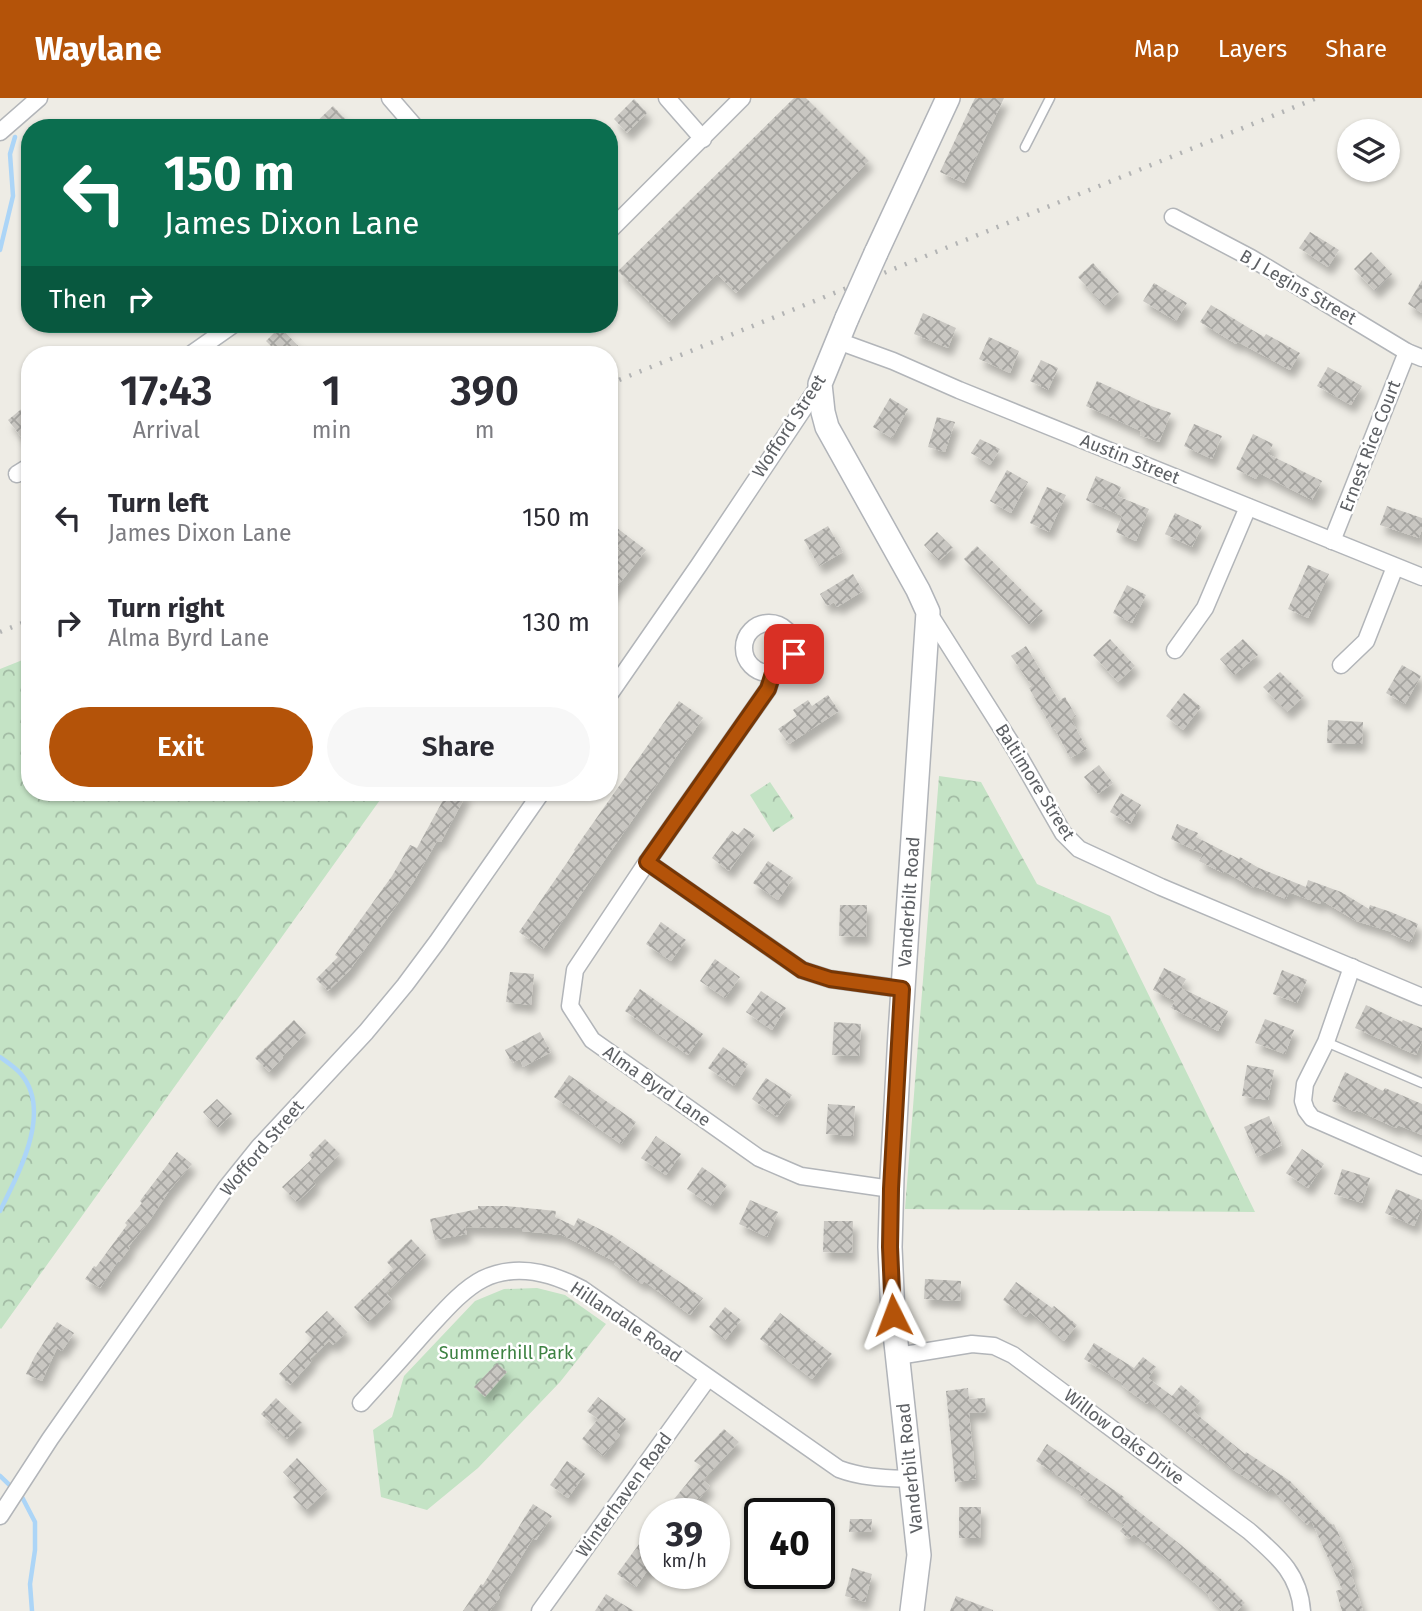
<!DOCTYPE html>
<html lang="en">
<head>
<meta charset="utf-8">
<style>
  :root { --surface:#fff; --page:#f7f7f7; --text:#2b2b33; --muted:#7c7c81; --accent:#b45309 }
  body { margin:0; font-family:"Fira Sans",sans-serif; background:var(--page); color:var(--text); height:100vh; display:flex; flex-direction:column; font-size:26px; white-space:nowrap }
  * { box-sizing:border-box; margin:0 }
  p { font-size:23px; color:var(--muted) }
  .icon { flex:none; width:38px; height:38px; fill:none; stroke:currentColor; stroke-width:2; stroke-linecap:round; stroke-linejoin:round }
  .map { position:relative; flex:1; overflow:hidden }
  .drawer { position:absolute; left:21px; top:248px; width:597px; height:455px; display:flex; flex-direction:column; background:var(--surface); border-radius:28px; box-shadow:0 2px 5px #0004 }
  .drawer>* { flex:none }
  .guide { position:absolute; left:21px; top:21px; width:597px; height:214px; border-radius:28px; box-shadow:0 2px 5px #0004; background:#0b6e4f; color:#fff; overflow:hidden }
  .fabs { position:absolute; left:1337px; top:21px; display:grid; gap:14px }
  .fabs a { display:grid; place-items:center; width:63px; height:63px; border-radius:50%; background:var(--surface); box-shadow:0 2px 5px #0004; font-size:35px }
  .speed { position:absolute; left:639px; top:1400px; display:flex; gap:14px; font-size:35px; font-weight:700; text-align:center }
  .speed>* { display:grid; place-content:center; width:91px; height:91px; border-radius:50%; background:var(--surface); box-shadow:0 2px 5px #0004; line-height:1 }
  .speed small { font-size:18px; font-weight:400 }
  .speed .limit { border:4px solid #111; border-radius:10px; background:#fff; color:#111 }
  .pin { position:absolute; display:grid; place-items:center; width:60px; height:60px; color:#fff; margin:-30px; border-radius:14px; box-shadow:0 4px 10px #0006 }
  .me { position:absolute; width:77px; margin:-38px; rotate:357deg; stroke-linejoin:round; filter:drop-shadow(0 0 5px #0008) }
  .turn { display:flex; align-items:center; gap:24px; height:147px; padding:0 28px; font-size:32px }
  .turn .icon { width:91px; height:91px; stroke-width:2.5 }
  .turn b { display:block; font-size:49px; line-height:60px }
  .then { display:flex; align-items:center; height:66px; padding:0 28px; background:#0003; gap:14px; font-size:26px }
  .eta { display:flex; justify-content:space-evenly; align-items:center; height:119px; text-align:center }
  .eta b { font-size:42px; font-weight:600; line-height:49px }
  .action { display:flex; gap:14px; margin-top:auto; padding:14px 28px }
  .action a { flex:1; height:80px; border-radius:42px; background:var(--accent); color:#fff; font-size:28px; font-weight:600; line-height:80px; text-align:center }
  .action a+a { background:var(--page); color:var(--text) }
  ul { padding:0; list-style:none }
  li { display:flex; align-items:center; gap:21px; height:105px; padding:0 28px }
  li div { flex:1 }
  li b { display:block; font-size:26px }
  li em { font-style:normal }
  header { display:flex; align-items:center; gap:42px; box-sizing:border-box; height:98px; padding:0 35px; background:var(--accent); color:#fff }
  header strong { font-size:33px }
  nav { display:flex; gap:38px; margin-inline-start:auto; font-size:24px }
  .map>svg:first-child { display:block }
  .forest { fill:url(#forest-crowns) }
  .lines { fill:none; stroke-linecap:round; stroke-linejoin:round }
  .stream { stroke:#acd5f7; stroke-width:4.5 }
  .building { fill:url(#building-cross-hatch); filter:url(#shadow) }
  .lane-casing { stroke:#b2b5b9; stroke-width:11 }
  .street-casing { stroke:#b2b5b9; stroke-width:19 }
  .secondary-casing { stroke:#b1b4b9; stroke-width:26 }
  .lane { stroke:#fff; stroke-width:8 }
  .street { stroke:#fff; stroke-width:16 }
  .secondary { stroke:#fff; stroke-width:23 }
  .rail { stroke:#b3b4b4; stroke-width:4.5; stroke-dasharray:2 9; stroke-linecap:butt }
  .secondary-bridge-casing { stroke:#b1b4b9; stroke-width:26; stroke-linecap:butt }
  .secondary-bridge { stroke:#fff; stroke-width:23 }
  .route-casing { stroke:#753606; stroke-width:18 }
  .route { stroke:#b45309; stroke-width:12 }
  .labels { text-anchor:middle; stroke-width:5; stroke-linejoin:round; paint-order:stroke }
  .street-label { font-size:18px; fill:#5d6064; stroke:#fff }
  .park-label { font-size:18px; fill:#3d8242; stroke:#fff }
</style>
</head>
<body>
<header>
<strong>Waylane</strong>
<nav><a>Map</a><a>Layers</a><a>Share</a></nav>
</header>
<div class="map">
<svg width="1422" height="1513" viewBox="0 0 1422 1513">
  <defs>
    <pattern id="forest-crowns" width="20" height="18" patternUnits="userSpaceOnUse" patternTransform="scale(1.75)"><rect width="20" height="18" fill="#c4e3c5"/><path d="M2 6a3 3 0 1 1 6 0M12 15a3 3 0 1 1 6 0" fill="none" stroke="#a2bba4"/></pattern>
    <pattern id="building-cross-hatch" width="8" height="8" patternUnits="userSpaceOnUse" patternTransform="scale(1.75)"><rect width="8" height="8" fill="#c9c7c2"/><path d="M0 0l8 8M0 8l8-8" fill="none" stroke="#a6a5a1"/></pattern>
    <filter id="shadow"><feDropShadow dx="4.5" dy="8" stdDeviation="3.5" flood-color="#0004"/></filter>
  </defs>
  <rect width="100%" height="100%" fill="#eeece5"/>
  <g class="forest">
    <path d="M30 559V695H385L1 1231 0 1230V571Z"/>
    <path d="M939 678 981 684 1037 786 1110 818 1255 1114 905 1111Z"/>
    <path d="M770 684 794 720 773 734 750 697Z"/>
    <path d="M537 1190 565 1197 606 1226 560 1284 478 1370 427 1412 381 1399 373 1332 392 1319 404 1278 475 1203 504 1191Z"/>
  </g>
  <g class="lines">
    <g class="stream">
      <path d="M0 152 13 98 10 56 15 39"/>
      <path d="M0 959C7 964 15 969 21 976 53 1014 18 1076 0 1113"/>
      <path d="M0 1378 22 1399 35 1424V1452L30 1486 32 1513"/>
    </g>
  </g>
  <g class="building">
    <path d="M794 0H806L869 63 736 195 717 176 669 224 618 173Z"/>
    <path d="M975 0H1004L964 85 940 74Z"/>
    <path d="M634 1 647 15 627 35 614 21Z"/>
    <path d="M333 8 346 22 339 30H310Z"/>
    <path d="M1310 134 1339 152 1328 169 1299 150Z"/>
    <path d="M1371 154 1392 176 1375 193 1354 171Z"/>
    <path d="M1093 165 1119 194 1104 208 1078 179Z"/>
    <path d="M1422 182V215L1408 206Z"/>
    <path d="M1154 185 1187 205 1176 223 1143 203Z"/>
    <path d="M1211 207 1264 239 1266 236 1300 255 1290 272 1238 244 1236 246 1200 224Z"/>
    <path d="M923 215 956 230 948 250 914 236Z"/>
    <path d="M280 229 307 257H280L266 243Z"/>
    <path d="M989 239 1019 253 1010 275 979 261Z"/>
    <path d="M1041 262 1058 270 1048 292 1030 283Z"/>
    <path d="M1328 269 1362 288 1351 307 1317 288Z"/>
    <path d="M1097 283 1151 308 1171 315 1159 344 1140 337 1141 333 1086 308Z"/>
    <path d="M890 300 908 311 892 340 873 329Z"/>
    <path d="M30 304V333L22 340 8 322Z"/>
    <path d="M937 319 955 324 945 354 928 349Z"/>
    <path d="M1194 326 1222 338 1212 361 1184 348Z"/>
    <path d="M1253 336 1273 346 1268 356 1322 383 1312 402 1259 375 1256 381 1236 371Z"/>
    <path d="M980 341 1000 351 990 367 971 355Z"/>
    <path d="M1007 372 1028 384 1011 415 990 403Z"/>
    <path d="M1096 378 1121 389 1117 398 1149 411 1136 443 1116 434 1122 418 1086 402Z"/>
    <path d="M1047 389 1066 397 1049 434 1030 425Z"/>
    <path d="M1387 408 1422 420V431L1419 440 1380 427Z"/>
    <path d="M1175 415 1202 428 1192 449 1165 436Z"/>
    <path d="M609 424 646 452 609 499V465L620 451 609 442Z"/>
    <path d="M828 428 843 454 819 468 804 442Z"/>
    <path d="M937 434 953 450 939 463 924 447Z"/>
    <path d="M977 448 1043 513 1029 527 964 461Z"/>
    <path d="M1308 467 1329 476 1308 520 1288 511Z"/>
    <path d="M853 476 863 493 837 509 834 504 827 508 820 496Z"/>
    <path d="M1127 487 1146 497 1132 525 1113 515Z"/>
    <path d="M1110 541 1135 568 1118 584 1093 557Z"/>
    <path d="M1243 541 1258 557 1234 577 1220 561Z"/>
    <path d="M1026 548 1059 603 1065 599 1076 618 1071 621 1087 651 1070 660 1055 631 1053 632 1029 590 1032 588 1011 558Z"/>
    <path d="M1402 567 1421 578 1405 606 1386 595Z"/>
    <path d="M1280 574 1304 598 1287 614 1263 589Z"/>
    <path d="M1184 595 1201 609 1183 632 1166 618Z"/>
    <path d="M828 597 839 613 789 646 778 631 797 618 793 612 808 602 812 608Z"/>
    <path d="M679 603 703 620 543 851 519 834 575 753 574 752Z"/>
    <path d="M1328 622 1363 624 1362 646 1327 645Z"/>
    <path d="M1099 667 1113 685 1098 696 1084 679Z"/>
    <path d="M447 695H467L441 744 437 743 414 783 349 873 328 893 316 881 338 859 335 857 392 778 410 747 417 750Z"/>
    <path d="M1121 695 1141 707 1130 726 1110 714Z"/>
    <path d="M1177 726 1198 735 1196 739 1239 761 1240 759 1259 770 1306 789 1308 782 1341 794 1369 811 1370 807 1391 814 1418 826 1411 844 1391 836 1392 834 1356 823 1321 802 1320 806 1289 794 1286 801 1254 788 1253 790 1224 773 1223 775 1199 763 1203 756 1171 741Z"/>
    <path d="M744 730 755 737 729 773 712 760 732 733 738 737Z"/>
    <path d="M768 763 793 780 778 802 753 785Z"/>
    <path d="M840 807H867L866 839 839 838Z"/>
    <path d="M661 824 686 842 671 863 646 846Z"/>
    <path d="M715 861 740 879 725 900 700 883Z"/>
    <path d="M1164 870 1186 881 1181 890 1228 913 1218 933 1171 910 1175 903 1153 892Z"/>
    <path d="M1282 872 1307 882 1297 905 1273 896Z"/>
    <path d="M510 874 534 876 531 907 506 904Z"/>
    <path d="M640 891 703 936 688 957 625 913Z"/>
    <path d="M761 893 786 910 772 932 746 914Z"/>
    <path d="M1366 907 1402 924 1403 922 1422 930V943L1416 957 1355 930Z"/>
    <path d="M1265 921 1294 932 1285 956 1255 945Z"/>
    <path d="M294 922 306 935 282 959 283 960 269 974 255 960Z"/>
    <path d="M834 924 861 926 859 958 832 957Z"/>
    <path d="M540 934 551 954 523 969 520 961 512 965 505 952Z"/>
    <path d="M723 949 748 966 734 988 708 970Z"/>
    <path d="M1247 967 1274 972 1268 1002 1242 998Z"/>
    <path d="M1345 974 1383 993 1385 990 1422 1006V1037L1398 1027 1396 1030 1361 1014V1012L1360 1014 1356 1012 1355 1014 1332 1003Z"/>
    <path d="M569 977 636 1024 621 1046 554 999Z"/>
    <path d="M766 980 792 997 777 1019 752 1001Z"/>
    <path d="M217 1001 232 1016 218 1030 203 1014Z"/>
    <path d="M828 1006 855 1008 853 1038 826 1036Z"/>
    <path d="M1269 1018 1282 1047 1257 1059 1244 1029Z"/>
    <path d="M656 1038 681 1056 666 1077 641 1060Z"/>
    <path d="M325 1041 340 1056 313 1083 316 1086 297 1104 282 1089 312 1061 309 1057Z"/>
    <path d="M1302 1051 1324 1066 1308 1090 1286 1075Z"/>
    <path d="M177 1054 192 1066 169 1093 150 1122 128 1149 130 1150 119 1164 118 1163 100 1190 85 1181 94 1168 96 1169 127 1127 125 1125 142 1105 140 1103Z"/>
    <path d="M702 1069 727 1087 712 1108 687 1091Z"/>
    <path d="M1342 1071 1370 1080 1362 1105 1334 1096Z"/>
    <path d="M1396 1091 1422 1102V1110L1414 1128 1385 1115Z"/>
    <path d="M750 1102 778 1114 767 1139 739 1126Z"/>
    <path d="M478 1108H506L556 1113 555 1119 574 1128 578 1120 613 1138 703 1200 690 1217 644 1183 642 1186 614 1166 616 1164 562 1137 522 1133V1130L465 1129 467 1136 435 1142 430 1121 478 1111Z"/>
    <path d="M824 1123H853L852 1155 823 1154Z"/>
    <path d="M411 1141 426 1157 386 1195 392 1201 368 1224 354 1209 393 1171 387 1164Z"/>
    <path d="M925 1181 961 1183 960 1203 924 1201Z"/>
    <path d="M1016 1184 1052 1210 1054 1208 1077 1227 1064 1243 1030 1214 1026 1219 1003 1202Z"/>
    <path d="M725 1209 741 1222 725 1242 709 1229Z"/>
    <path d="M327 1213 347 1234 333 1247 329 1243 310 1261 312 1263 290 1287 279 1276 312 1241 305 1234Z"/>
    <path d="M780 1215 832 1256 812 1281 760 1241Z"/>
    <path d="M57 1224 74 1235 62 1253 57 1250 42 1283 26 1276 35 1258Z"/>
    <path d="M1094 1245 1134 1270 1143 1259 1156 1269 1148 1280 1172 1298 1181 1287 1200 1303 1193 1312 1200 1319 1245 1356 1246 1354 1290 1383 1332 1427 1334 1426 1354 1470 1350 1472 1363 1513H1342L1336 1493 1342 1491 1311 1422 1307 1427 1271 1390 1268 1394 1232 1371 1149 1303 1147 1306 1121 1287 1123 1285 1084 1261Z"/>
    <path d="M497 1265 507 1274 485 1299 474 1289Z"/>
    <path d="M968 1290 969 1301 985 1300 986 1314 969 1315 976 1381 955 1384 946 1293Z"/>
    <path d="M598 1299 626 1321 616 1334 620 1337 603 1358 582 1341 598 1321 587 1313Z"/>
    <path d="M276 1300 302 1325 287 1341 261 1316Z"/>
    <path d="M724 1331 739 1344 703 1382 710 1388 686 1416H662L701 1368 694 1363Z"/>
    <path d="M1047 1346 1124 1399 1123 1401 1181 1447 1222 1482 1245 1505 1237 1513H1222L1208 1498 1209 1497 1155 1451 1154 1452 1134 1436 1129 1441 1120 1433 1125 1427 1080 1397 1082 1394 1036 1363Z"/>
    <path d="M297 1360 327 1392 306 1412 293 1399 300 1392 283 1374Z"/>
    <path d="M567 1363 585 1376 568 1400 550 1387Z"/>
    <path d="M533 1406 552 1418 536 1442 533 1440 498 1497 500 1499 490 1513H463L481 1486 483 1487Z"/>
    <path d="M959 1409H981L980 1440H959Z"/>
    <path d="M850 1421H872L871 1434H849Z"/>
    <path d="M654 1426V1463L636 1489 617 1476Z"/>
    <path d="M852 1470 872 1476 865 1504 845 1498Z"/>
    <path d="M606 1496 634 1513H595Z"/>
    <path d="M956 1498 993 1512V1513H950Z"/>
  </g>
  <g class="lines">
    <defs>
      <g id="lane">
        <path d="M1025 49 1050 0"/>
        <path d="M1326 944 1422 985"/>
      </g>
      <g id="street">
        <path d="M390 0 416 30"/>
        <path d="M667 0 703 41"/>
        <path d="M0 34 39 0"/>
        <path d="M1173 119 1251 160 1407 254 1422 260"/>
        <path d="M609 133 742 0"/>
        <path d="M838 243 893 263 959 292 1422 479"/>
        <path d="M190 257 234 226"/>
        <path d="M17 376 30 368"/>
        <path d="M1332 443 1407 254"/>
        <path d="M928 514 1016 653 1063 735 1079 751 1161 789 1422 899"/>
        <circle cx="769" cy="550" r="25"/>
        <path d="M1175 552 1205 510 1248 409"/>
        <path d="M1341 567 1366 543 1395 469"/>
        <path d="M773 575 768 591 647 764 575 872 570 908 592 942 759 1060 801 1078 891 1091"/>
        <path d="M609 597 699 467 820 286"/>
        <path d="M647 764 802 872 830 881 903 891"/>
        <path d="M1352 869 1326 944 1305 986 1303 1003 1306 1012 1312 1020 1422 1068"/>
        <path d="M898 1258 972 1246 994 1248 1013 1257 1249 1433C1276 1457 1299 1474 1302 1513"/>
        <path d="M361 1305C382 1282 403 1259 423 1236 440 1218 461 1192 483 1181 516 1165 552 1175 582 1191L839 1371C863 1380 886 1380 911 1381"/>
        <path d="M0 1418 50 1341 226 1090 259 1049 366 934 405 887 437 844 541 695"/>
        <path d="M540 1513 708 1280"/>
      </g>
      <g id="secondary">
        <path d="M876 155 948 0"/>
        <path d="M847 220 820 286 823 314 827 329 918 492 928 514 900 936 892 1080 890 1149 893 1217 919 1457 912 1513"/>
      </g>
    </defs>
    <use href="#lane" class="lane-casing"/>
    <use href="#street" class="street-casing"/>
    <use href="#secondary" class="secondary-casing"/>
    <use href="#lane" class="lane"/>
    <use href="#street" class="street"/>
    <use href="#secondary" class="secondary"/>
    <g class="rail">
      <path d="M609 286 1317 0"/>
      <path d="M0 534 30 522"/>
    </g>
    <defs>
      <path id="secondary-bridge" d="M847 220 876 155"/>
    </defs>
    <use href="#secondary-bridge" class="secondary-bridge-casing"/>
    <use href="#secondary-bridge" class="secondary-bridge"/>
  </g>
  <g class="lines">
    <defs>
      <path id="route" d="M794 556C789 567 784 571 773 575L768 591 647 764 802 872 830 881 902 891 891 1091 890 1149 893 1217"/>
    </defs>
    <use href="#route" class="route-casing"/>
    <use href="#route" class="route"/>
  </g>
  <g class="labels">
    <g class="street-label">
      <text transform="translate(1298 189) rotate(30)" y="6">B J Legins Street</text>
      <text transform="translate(789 328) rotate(-57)" y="6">Wofford Street</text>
      <text transform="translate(1370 348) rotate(-69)" y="6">Ernest Rice Court</text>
      <text transform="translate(1130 361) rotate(22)" y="6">Austin Street</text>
      <text transform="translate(1035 684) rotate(58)" y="6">Baltimore Street</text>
      <text transform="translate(909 804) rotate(-86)" y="6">Vanderbilt Road</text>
      <text transform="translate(657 988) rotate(35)" y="6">Alma Byrd Lane</text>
      <text transform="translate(262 1050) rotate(-50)" y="6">Wofford Street</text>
      <text transform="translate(626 1224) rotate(34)" y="6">Hillandale Road</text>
      <text transform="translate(1124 1339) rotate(37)" y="6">Willow Oaks Drive</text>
      <text transform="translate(910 1370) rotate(-96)" y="6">Vanderbilt Road</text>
      <text transform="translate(624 1397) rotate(-54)" y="6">Winterhaven Road</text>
    </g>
    <g class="park-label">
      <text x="506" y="1261">Summerhill Park</text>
    </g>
  </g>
</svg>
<div class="fabs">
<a><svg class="icon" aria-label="layers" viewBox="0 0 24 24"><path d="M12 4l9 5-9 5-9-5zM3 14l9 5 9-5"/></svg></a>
</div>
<div class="speed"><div>39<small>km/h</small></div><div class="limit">40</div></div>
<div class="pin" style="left:794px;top:556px;background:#d93025"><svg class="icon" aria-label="arrive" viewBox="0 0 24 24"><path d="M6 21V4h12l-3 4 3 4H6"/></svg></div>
<svg class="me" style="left:893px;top:1217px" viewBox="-20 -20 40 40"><path d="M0-17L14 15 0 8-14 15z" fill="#b45309" stroke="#fff" stroke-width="4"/></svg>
<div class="guide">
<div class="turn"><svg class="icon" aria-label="left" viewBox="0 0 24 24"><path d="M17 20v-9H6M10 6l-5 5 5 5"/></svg><div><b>150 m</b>James Dixon Lane</div></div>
<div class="then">Then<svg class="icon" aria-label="right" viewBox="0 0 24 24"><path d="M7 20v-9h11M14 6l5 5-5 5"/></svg></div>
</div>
<section class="drawer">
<div class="eta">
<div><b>17:43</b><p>Arrival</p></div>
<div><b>1</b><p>min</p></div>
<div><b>390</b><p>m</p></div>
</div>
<ul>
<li><svg class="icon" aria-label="left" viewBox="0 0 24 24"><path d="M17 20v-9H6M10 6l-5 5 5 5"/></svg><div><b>Turn left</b><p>James Dixon Lane</p></div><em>150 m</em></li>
<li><svg class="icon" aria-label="right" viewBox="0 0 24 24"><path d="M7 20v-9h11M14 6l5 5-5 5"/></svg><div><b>Turn right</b><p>Alma Byrd Lane</p></div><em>130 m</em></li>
</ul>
<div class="action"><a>Exit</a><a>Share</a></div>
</section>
</div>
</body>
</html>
